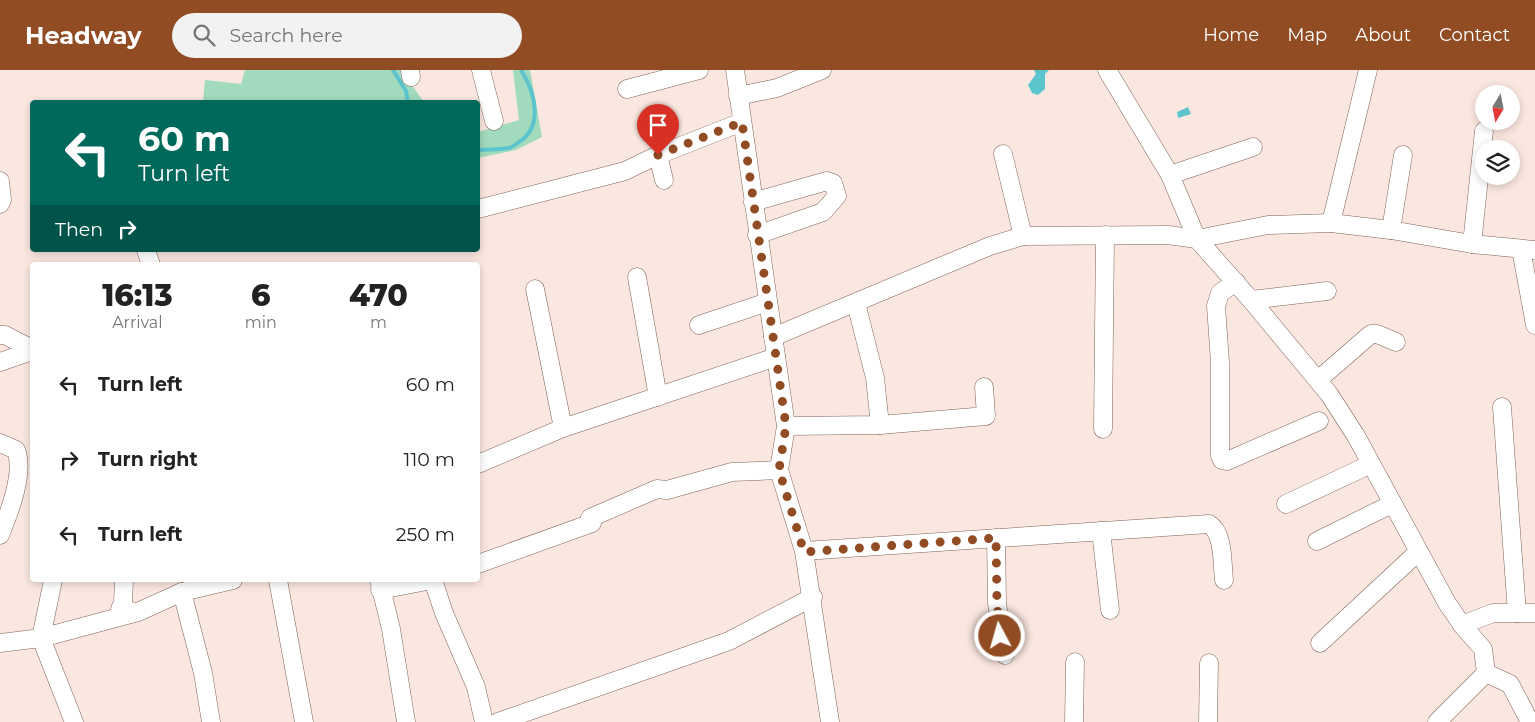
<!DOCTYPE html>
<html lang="en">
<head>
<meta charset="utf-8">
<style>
  :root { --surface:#fff; --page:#f2f2f2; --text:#222; --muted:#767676; --accent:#914c23 }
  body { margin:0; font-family:Montserrat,sans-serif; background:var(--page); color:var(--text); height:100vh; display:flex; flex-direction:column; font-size:19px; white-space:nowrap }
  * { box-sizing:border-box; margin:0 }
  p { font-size:16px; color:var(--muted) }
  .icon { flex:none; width:28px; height:28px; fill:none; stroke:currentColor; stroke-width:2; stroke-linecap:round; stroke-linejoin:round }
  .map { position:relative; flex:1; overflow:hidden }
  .drawer { position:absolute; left:30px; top:192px; width:450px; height:320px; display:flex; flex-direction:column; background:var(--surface); border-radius:5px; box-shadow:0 2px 8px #0003 }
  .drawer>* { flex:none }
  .banner { position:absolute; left:30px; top:30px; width:450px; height:152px; border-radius:5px; box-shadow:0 2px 8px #0003; background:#00695c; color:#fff; overflow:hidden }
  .needle { width:32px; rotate:190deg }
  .controls { position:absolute; left:1475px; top:15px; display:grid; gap:10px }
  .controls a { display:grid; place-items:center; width:45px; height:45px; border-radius:50%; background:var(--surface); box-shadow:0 2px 8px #0003; font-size:25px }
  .pin { position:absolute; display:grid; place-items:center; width:42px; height:42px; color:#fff; margin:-51px -21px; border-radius:50% 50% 50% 0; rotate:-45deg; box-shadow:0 0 5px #0007 }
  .pin .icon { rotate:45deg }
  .me { position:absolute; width:55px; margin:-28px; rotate:354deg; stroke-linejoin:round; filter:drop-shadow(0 0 4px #0008) }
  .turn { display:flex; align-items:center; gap:18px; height:105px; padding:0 25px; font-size:22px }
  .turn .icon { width:65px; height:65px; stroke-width:2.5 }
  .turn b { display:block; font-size:35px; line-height:42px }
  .then { display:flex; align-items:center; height:48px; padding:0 25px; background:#0003; gap:10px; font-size:19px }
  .eta { display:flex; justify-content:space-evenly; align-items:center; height:85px; text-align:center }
  .eta b { font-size:30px; font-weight:800; line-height:35px }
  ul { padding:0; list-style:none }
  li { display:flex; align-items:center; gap:15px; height:75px; padding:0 25px }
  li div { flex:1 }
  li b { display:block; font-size:19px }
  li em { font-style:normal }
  header { display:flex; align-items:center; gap:30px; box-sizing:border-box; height:70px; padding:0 25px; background:var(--accent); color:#fff }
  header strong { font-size:24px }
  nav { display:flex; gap:28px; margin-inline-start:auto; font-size:18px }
  .search { width:350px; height:45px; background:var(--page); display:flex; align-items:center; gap:12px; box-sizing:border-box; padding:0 18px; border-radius:28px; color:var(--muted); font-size:19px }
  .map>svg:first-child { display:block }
  .green { fill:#a1dabd }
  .water { fill:#5cc4cd }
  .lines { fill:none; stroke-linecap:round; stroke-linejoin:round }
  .stream { stroke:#5cc4cd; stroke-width:4 }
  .minor-casing { stroke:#7f6358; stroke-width:19 }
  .minor { stroke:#fff; stroke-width:18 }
  .route { stroke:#914c23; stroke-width:9; stroke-dasharray:0 16.2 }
</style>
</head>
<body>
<header>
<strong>Headway</strong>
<div class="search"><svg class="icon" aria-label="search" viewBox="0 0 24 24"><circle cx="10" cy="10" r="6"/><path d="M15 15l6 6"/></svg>Search here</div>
<nav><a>Home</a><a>Map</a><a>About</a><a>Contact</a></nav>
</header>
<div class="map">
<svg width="1535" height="652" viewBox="0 0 1535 652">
  <rect width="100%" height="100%" fill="#fae7df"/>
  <g class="green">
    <path d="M245 0H401L424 32H203L205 10 241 14Z"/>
    <path d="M513 0H530L542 67 516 80 478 88V62L519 50Z"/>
  </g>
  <g class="water">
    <path d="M1034 0H1049L1045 4V19L1038 25 1032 23 1028 15 1036 4Z"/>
    <path d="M1188 37 1191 44 1178 48 1177 42Z"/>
  </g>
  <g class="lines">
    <g class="stream">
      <path d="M393 0 406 21 408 32"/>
      <path d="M478 80C488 79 499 80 509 78 512 77 515 75 519 72 544 56 535 22 521 0"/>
    </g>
    <defs>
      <g id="minor">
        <path d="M410 0 411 7"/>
        <path d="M481 0 494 51"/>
        <path d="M735 0 786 356 779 400 804 481 830 652"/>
        <path d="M1107 0 1170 105 1197 169 1251 230 1329 324 1356 366 1447 533 1462 555 1483 579 1486 603"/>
        <path d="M627 19 699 0"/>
        <path d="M738 26 777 18 822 0"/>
        <path d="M1003 84 1023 166"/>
        <path d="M658 85 664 110"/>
        <path d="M1170 105 1253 77"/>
        <path d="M0 111 2 130 0 134"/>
        <path d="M753 132 827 111 833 113 837 126 823 142 757 165"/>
        <path d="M478 139 625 101 658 85 742 52"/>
        <path d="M1331 153 1368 0"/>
        <path d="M1391 160 1403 85"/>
        <path d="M1472 174 1484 61"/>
        <path d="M1521 179 1535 255"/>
        <path d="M146 180 151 195"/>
        <path d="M637 207 658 327"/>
        <path d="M1236 212 1220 223 1216 236 1220 292V386L1222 390 1227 391 1319 351"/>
        <path d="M535 219 563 358"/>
        <path d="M1251 230 1327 221"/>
        <path d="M856 233 875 308 880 355"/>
        <path d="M699 255 768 232"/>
        <path d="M0 265H5L32 279"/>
        <path d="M773 267 990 176 1023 166 1168 165 1197 169 1268 155 1331 153 1391 160 1472 174 1535 180"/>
        <path d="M0 292 32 281"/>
        <path d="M1318 310 1371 264H1377L1396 272"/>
        <path d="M1502 337 1517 543"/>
        <path d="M786 356 880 355 986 346 984 317"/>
        <path d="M1103 359 1105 165"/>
        <path d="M0 373 16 380C25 403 9 443 0 465"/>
        <path d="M478 394 563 358 776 287"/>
        <path d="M1286 434 1371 394"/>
        <path d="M1101 461 1110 540"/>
        <path d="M996 468 997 533 1005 585"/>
        <path d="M1317 471 1392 434"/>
        <path d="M804 481 1209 454C1224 463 1222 493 1224 510"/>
        <path d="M478 494 592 453 590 448 657 419 667 420 732 402 779 400"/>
        <path d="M53 510 41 568 74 652"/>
        <path d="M124 510 123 533 120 539 137 542"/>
        <path d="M278 510 304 652"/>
        <path d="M379 510 391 559 406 652"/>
        <path d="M433 510 444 543 476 617 484 652"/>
        <path d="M380 520 432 510"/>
        <path d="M182 522 203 603 211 652"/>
        <path d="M1462 555 1493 543H1535"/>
        <path d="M0 573 41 568 138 542 182 522 233 510"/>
        <path d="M1320 573 1418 482"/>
        <path d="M1486 603 1510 614 1530 652"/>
        <path d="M498 652 729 571 813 527"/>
        <path d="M1074 652 1075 592"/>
        <path d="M1208 652 1209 593"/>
        <path d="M1437 652 1486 603"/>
      </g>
    </defs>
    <use href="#minor" class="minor-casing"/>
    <use href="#minor" class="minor"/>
  </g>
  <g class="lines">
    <path class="route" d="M658 85 742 52 786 356 779 400 804 482 996 468 997 533 1000 566"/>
  </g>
</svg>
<div class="controls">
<a><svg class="needle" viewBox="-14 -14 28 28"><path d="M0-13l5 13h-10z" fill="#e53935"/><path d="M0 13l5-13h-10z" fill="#767676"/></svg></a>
<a><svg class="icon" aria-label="layers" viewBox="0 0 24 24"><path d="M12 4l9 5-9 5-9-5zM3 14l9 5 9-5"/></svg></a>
</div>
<div class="pin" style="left:658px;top:85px;background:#d93025"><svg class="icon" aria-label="arrive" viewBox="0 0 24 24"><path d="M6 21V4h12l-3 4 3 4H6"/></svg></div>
<svg class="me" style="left:1000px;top:566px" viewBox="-20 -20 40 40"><circle r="17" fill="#914c23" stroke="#fff" stroke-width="3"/><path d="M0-11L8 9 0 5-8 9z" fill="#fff"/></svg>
<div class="banner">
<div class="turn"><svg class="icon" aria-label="left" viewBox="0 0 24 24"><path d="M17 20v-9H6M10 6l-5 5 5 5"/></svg><div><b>60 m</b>Turn left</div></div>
<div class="then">Then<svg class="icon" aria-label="right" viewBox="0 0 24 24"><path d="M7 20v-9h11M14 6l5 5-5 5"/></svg></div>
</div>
<section class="drawer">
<div class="eta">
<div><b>16:13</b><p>Arrival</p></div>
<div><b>6</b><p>min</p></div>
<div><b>470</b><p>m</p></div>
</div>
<ul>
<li><svg class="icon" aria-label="left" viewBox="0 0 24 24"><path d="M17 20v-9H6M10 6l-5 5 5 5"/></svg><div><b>Turn left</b></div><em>60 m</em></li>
<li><svg class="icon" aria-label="right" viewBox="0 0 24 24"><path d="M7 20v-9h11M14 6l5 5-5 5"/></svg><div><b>Turn right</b></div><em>110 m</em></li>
<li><svg class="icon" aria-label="left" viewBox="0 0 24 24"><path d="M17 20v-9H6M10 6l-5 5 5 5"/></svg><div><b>Turn left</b></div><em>250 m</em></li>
</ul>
</section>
</div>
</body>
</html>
